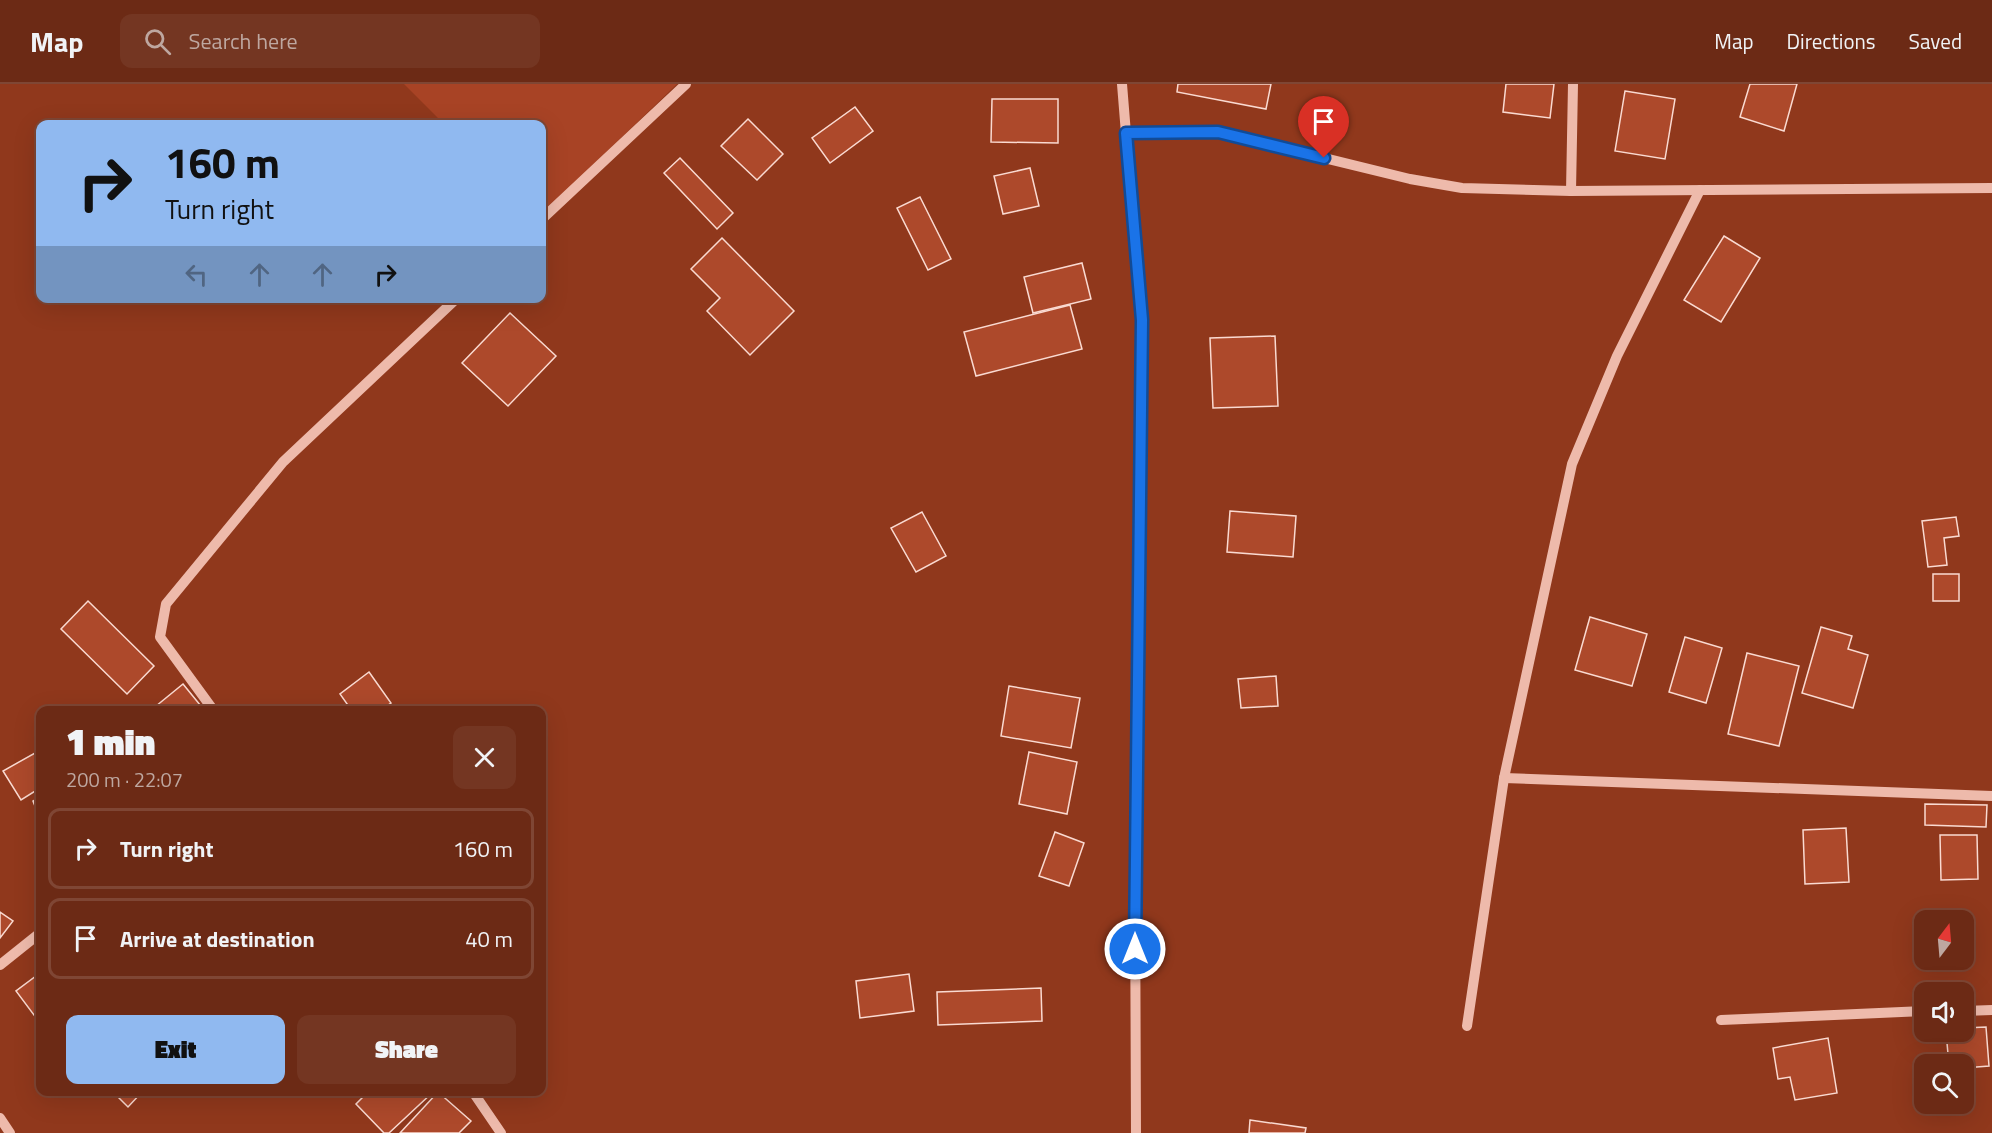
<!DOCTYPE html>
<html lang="en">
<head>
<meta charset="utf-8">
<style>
  :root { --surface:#6c2a15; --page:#743622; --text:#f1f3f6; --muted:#bea7a0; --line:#7f4634; --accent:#90b9f0 }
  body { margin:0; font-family:"Titillium Web",sans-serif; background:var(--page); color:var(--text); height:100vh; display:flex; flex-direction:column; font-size:22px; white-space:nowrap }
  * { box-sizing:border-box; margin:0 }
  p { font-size:20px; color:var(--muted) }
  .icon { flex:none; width:33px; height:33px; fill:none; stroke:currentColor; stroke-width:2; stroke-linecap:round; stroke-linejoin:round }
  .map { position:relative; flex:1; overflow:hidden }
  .sheet { position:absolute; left:36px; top:622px; width:510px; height:390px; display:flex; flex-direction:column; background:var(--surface); border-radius:12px; box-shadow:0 6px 24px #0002,0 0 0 2px var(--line) }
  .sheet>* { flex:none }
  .guide { position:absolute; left:36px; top:36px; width:510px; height:183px; border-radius:12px; box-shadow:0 6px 24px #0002,0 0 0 2px var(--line); background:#90b9f0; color:#111; overflow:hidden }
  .needle { width:39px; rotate:16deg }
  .fabs { position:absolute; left:1914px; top:826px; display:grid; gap:12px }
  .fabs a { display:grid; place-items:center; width:60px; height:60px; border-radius:12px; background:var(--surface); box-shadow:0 6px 24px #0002,0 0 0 2px var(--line); font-size:30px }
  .pin { position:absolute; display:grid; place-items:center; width:51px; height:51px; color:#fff; margin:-62px -26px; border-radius:50% 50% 50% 0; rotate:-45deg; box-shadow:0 0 6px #0007 }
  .pin .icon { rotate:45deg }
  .me { position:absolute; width:66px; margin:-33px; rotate:0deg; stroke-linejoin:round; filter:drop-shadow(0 0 4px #0008) }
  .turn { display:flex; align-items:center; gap:21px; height:126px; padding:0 30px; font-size:27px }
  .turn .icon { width:78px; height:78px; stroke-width:2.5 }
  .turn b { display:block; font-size:42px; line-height:51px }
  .lanes { display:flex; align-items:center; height:57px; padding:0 30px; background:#0003; justify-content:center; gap:30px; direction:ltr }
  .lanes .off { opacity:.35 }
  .round { display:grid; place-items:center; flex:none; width:63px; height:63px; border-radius:12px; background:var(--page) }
  .overview { display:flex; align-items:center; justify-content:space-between; height:102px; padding:0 30px }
  h1 { font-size:36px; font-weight:800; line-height:45px }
  .action { display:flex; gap:12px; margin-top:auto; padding:12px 30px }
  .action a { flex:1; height:69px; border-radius:12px; background:var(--accent); color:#111; font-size:24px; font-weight:800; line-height:69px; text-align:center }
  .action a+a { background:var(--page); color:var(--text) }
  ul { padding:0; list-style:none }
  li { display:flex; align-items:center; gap:18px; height:81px; margin:0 12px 9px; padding:0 18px; border:3px solid var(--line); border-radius:12px }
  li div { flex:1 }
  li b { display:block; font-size:22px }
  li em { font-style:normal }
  header { display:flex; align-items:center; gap:36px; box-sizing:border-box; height:84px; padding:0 30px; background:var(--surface); border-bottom:2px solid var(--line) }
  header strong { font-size:28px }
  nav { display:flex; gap:33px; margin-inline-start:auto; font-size:21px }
  .search { width:420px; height:54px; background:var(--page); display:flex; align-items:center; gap:15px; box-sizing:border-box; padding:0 21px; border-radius:12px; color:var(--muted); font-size:22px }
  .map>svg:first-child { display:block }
  .green { fill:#a84325 }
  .building { fill:#ad492b; stroke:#fadad1; stroke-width:1.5 }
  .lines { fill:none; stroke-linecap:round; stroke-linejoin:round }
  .minor { stroke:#eebaab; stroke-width:10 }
  .route-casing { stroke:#114b97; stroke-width:15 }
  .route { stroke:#1a73e8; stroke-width:10 }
</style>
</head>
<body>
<header>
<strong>Map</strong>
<div class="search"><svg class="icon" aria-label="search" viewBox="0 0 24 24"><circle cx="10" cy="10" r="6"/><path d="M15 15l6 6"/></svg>Search here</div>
<nav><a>Map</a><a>Directions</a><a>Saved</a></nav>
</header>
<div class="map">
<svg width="1992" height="1049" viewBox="0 0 1992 1049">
  <rect width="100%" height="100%" fill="#90381c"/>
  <path class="green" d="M404 0H677L542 130V40H444Z"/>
  <g class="building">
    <path d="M1178 0H1271L1266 25 1177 8Z"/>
    <path d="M1506 0H1554L1550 34 1503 28Z"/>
    <path d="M1750 0H1797L1784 47 1740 33Z"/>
    <path d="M1625 7 1675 15 1665 75 1615 67Z"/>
    <path d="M992 15H1058V59L991 58Z"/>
    <path d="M855 23 873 47 830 79 812 54Z"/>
    <path d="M748 35 783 70 757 96 721 62Z"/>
    <path d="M680 74 733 129 717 145 664 89Z"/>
    <path d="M1030 84 1039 122 1003 130 994 92Z"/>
    <path d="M920 113 951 175 928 186 897 124Z"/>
    <path d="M1724 152 1760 174 1721 238 1684 216Z"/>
    <path d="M722 154 794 227 750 271 707 227 720 214 691 185Z"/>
    <path d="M1082 179 1091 215 1033 229 1024 193Z"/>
    <path d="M1070 221 1082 265 976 292 964 248Z"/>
    <path d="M510 229 556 272 508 322 462 279Z"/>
    <path d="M1275 252 1278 322 1213 324 1210 254Z"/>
    <path d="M1230 427 1296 432 1293 473 1227 468Z"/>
    <path d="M922 428 946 472 916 488 891 444Z"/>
    <path d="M1956 433 1959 452 1944 454 1947 481 1928 483 1922 437Z"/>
    <rect x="1933" y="490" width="26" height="27"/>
    <path d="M88 517 154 582 127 610 61 545Z"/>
    <path d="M1590 533 1647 550 1632 602 1575 586Z"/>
    <path d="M1821 543 1852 552 1848 565 1868 571 1853 624 1802 609Z"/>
    <path d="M1685 553 1722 564 1706 619 1669 608Z"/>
    <path d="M1747 569 1799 582 1779 662 1728 650Z"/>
    <path d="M369 588 391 619 379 627H352L340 610Z"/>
    <path d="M1276 592 1278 622 1241 624 1238 595Z"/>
    <path d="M183 600 205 627H150Z"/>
    <path d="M1009 602 1080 614 1071 664 1001 652Z"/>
    <path d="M1029 668 1077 678 1067 730 1019 720Z"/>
    <path d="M35 669 40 678V704L21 716 3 687Z"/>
    <path d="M40 713V735L33 717Z"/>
    <path d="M1925 720 1987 721 1986 743 1925 741Z"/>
    <path d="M1846 744 1849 798 1805 800 1803 746Z"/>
    <path d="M1055 748 1084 759 1069 802 1039 792Z"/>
    <path d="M1940 751H1977L1978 795 1941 796Z"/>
    <path d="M0 828 13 837 0 854Z"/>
    <path d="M40 889V939L16 907Z"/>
    <path d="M909 890 914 927 860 934 856 897Z"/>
    <path d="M1041 904 1042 937 938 941 937 908Z"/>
    <path d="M1986 943 1989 982 1964 984V981H1949L1946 948H1964V944Z"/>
    <path d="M1828 954 1837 1009 1795 1016 1790 993 1778 995 1773 964Z"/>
    <path d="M113 1008H142L128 1023Z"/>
    <path d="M368 1008H433L389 1049H384L356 1020Z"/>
    <path d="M438 1008 471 1037 459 1049H400Z"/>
    <path d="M1250 1036 1306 1044 1305 1049H1249Z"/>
  </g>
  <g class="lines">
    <g class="minor">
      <path d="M1122 0 1141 236 1135 796 1136 1049"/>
      <path d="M1126 49 1218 48 1410 95 1462 104 1571 107 1992 104"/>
      <path d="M1571 107 1573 0"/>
      <path d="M542 135 686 0"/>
      <path d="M214 627 160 553 166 520 283 378 457 214"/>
      <path d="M1504 694 1992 712"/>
      <path d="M0 881 40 849"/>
      <path d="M1964 927 1992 926"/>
      <path d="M1721 936 1924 927"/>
      <path d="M1467 942 1504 694 1572 380 1617 272 1700 106"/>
      <path d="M473 1008 501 1049"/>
      <path d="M0 1034 10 1049"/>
    </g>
  </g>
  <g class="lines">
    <defs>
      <path id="route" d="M1135 865 1142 236 1126 49 1218 48 1324 74"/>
    </defs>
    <use href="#route" class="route-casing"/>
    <use href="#route" class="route"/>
  </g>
</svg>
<div class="fabs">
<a><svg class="needle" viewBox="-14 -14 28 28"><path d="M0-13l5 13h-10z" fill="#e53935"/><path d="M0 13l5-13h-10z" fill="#bea7a0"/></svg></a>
<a><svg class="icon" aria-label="sound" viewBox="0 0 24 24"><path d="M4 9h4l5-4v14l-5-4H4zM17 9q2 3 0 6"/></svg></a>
<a><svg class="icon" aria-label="search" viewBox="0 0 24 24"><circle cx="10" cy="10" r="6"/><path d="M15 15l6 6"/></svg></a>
</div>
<div class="pin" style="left:1324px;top:74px;background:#d93025"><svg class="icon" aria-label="arrive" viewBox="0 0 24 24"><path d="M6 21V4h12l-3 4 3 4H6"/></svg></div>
<svg class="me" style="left:1135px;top:865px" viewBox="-20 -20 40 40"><circle r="17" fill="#1a73e8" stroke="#fff" stroke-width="3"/><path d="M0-11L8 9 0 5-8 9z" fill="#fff"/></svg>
<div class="guide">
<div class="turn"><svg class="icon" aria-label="right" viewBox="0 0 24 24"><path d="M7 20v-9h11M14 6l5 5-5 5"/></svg><div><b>160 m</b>Turn right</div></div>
<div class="lanes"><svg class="icon off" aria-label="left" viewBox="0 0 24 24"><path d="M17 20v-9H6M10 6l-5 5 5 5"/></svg><svg class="icon off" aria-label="ahead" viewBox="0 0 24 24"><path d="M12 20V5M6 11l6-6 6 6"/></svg><svg class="icon off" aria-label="ahead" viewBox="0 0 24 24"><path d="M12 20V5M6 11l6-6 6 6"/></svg><svg class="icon" aria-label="right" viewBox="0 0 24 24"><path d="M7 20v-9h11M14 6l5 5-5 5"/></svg></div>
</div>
<section class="sheet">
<div class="overview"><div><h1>1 min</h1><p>200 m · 22:07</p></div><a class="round"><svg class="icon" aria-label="close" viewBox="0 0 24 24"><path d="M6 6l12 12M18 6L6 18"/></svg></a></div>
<ul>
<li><svg class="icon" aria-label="right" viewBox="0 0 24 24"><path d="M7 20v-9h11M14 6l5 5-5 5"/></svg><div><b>Turn right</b></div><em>160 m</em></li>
<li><svg class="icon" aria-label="arrive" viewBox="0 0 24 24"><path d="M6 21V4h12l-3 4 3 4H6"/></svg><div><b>Arrive at destination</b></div><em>40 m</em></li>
</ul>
<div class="action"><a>Exit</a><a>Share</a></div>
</section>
</div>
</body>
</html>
